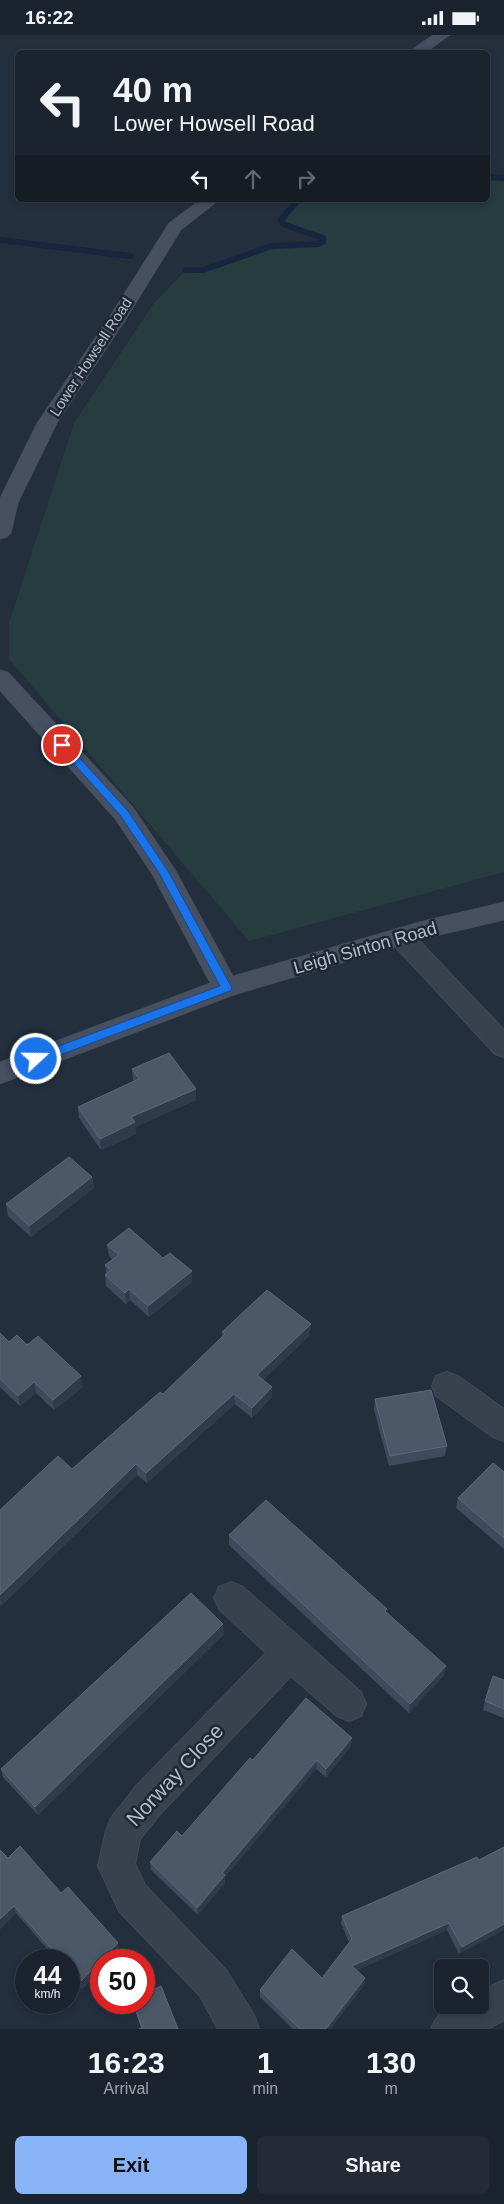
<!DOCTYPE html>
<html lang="en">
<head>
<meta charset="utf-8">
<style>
  :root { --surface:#1b232e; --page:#242b36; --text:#f1f3f6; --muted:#a0a4aa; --line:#39404a; --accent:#8ab4f8 }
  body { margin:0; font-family:Helvetica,sans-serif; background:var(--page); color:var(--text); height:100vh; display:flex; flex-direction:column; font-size:19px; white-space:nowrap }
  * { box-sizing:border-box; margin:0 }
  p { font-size:16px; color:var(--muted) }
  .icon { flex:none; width:28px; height:28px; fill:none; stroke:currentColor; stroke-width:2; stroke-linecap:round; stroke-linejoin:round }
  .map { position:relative; height:1994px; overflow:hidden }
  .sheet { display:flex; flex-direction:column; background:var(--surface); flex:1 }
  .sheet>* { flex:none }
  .top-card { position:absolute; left:15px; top:15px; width:475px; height:152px; border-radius:8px; box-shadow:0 2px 8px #0003,0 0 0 1px var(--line); background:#1b232e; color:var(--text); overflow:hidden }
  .controls { position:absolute; left:434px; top:1924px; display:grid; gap:10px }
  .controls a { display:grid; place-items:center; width:55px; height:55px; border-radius:8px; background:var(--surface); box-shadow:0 2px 8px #0003,0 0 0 1px var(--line); font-size:25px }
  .speed { position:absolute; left:15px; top:1914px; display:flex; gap:10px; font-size:25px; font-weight:700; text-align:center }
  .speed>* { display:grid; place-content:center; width:65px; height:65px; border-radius:50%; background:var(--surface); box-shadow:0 2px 8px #0003,0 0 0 1px var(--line); line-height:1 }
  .speed small { font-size:12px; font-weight:400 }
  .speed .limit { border:8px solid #d22; background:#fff; color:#111 }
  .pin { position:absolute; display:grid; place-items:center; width:42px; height:42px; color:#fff; margin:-21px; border:2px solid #fff; border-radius:50%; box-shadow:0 1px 5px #0007 }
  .me { position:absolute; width:55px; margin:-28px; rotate:69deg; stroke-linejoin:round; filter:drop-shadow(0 0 4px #0008) }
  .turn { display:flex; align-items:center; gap:18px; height:105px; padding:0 15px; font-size:22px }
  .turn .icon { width:65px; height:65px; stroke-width:2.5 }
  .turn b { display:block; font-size:35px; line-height:42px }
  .lanes { display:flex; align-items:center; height:48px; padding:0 15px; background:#0003; justify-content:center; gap:25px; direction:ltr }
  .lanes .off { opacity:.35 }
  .eta { display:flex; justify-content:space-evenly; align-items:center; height:85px; text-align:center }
  .eta b { font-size:30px; font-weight:800; line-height:35px }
  .primary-button { display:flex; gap:10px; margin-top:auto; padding:10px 15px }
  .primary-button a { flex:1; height:58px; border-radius:8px; background:var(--accent); color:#111; font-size:20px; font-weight:800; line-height:58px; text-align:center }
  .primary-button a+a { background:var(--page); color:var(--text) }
  .status { display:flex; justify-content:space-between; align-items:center; height:35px; padding:0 25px; background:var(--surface); direction:ltr }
  .status svg { height:14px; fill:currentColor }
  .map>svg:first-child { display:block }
  .green { fill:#263c3f }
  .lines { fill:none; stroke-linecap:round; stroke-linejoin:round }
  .stream { stroke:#17263c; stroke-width:6 }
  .street-casing { stroke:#414a57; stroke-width:2 }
  .secondary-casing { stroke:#414a57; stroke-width:1 }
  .street { fill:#38414e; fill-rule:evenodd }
  .secondary { fill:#465061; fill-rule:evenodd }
  .wall { fill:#3f4b5c }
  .shaded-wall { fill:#2f3b4b }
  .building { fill:#4b5868; stroke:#5c6777 }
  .route { fill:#1a73e8; stroke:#114b97 }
  .labels { text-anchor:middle; stroke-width:5; stroke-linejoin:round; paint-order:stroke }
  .far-street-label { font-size:15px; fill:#b4bcc9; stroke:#1d2633 }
  .street-label { font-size:18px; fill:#b4bcc9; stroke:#1d2633 }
  .near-street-label { font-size:21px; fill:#b4bcc9; stroke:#1d2633 }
</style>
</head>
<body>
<div class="status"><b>16:22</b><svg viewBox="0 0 49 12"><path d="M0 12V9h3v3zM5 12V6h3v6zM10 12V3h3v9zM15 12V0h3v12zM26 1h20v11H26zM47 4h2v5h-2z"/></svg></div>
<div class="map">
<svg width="504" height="1994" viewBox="0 0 504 1994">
  <rect width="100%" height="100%" fill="#242f3e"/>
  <path class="green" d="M488 142 504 143V837L249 906 9 624V588L74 388 154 268 186 235H203L272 211 318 209 323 207 322 203 283 189 281 185 297 166 488 165Z"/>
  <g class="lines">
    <g class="stream">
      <path d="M488 142 504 143"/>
      <path d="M0 205 130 221"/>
      <path d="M186 235H203L272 211 318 209 323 207V203L283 189 281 185 297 166 302 165"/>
    </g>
    <defs>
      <g id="street">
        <path d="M401 893 410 896 504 995V1022L495 1019 392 908 388 902 392 896Z"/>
        <path d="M447 1337 458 1341 504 1374V1406L493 1402 436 1361 432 1351 436 1341Z"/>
        <path d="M231 1547 243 1552 361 1657 366 1669 361 1681 349 1686 337 1681 291 1641 162 1777 140 1804 135 1829 145 1850 226 1935 254 1980 259 1994H218L200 1961 119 1876 98 1831 106 1796 111 1783 136 1751 266 1618 219 1574 214 1563 219 1552Z"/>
        <path d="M504 1945V1985L488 1994H431C441 1969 456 1970 480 1970V1956Z"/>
      </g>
      <g id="secondary">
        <path d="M433 0H450L425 18H407Z"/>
        <path d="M200 165H219L181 195 128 281 57 388 18 468 11 498 7 502 0 504V463L37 388 110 281 169 188Z"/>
        <path d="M0 635 8 637 133 772 176 836 233 941 423 886 504 867V885L423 904 234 960 0 1049V1027L210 948 152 839 115 784 0 656Z"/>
      </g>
    </defs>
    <use href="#street" class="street-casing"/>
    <use href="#secondary" class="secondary-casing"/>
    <use href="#street" class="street"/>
    <use href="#secondary" class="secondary"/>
  </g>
  <g class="wall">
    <path d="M132 1034 196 1054V1065L135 1092 136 1099 101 1115 79 1083 78 1072 134 1046 133 1045Z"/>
    <path d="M92 1142 94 1153 31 1202 8 1181 6 1169Z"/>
    <path d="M107 1210 163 1223 192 1236V1247L149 1282 130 1265 126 1269 106 1251 105 1240 106 1239 105 1230 113 1225 109 1221Z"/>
    <path d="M222 1297 310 1300 263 1345 272 1362 252 1383 235 1369 147 1448 137 1440 1 1571 0 1569V1475L72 1434 163 1359 222 1302Z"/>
    <path d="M0 1298 9 1307 27 1310 83 1352 54 1375 36 1358 20 1371 0 1352Z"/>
    <path d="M375 1364 447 1411 445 1421 389 1431 374 1375Z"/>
    <path d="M504 1437V1514L456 1473 458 1463Z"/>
    <path d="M229 1500 386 1577 444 1640 409 1678 229 1510Z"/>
    <path d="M224 1599 38 1780 3 1742 1 1734Z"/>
    <path d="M504 1645V1683L483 1675 485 1666Z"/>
    <path d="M351 1711 326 1742 316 1734 225 1842V1848L198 1880 151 1835 150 1827 182 1801 253 1725Z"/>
    <path d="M504 1812 459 1919 447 1895 357 1935 364 1950 330 1994H293L260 1962V1955L322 1943 349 1907 341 1888 342 1881 479 1825Z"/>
    <path d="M8 1823 61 1858 119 1915 101 1925V1934L82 1954 69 1939V1925H57L16 1878 0 1894Z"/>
    <path d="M133 1968 178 1994 141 1993Z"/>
  </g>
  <g class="shaded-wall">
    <path d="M196 1054V1065L135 1092 136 1099 101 1115 100 1104 131 1082Z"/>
    <path d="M92 1142 94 1153 31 1202 29 1191Z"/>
    <path d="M192 1236V1247L149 1282 148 1271Z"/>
    <path d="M129 1254 130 1265 126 1269 125 1258Z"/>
    <path d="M311 1289 310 1300 257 1351V1340Z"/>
    <path d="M81 1341 83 1352 54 1375 53 1365Z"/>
    <path d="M34 1347 36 1358 20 1371 18 1361Z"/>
    <path d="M272 1352V1362L252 1383V1373Z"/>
    <path d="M234 1359 235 1369 147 1448 146 1438Z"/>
    <path d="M136 1429 137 1440 1 1571 0 1560Z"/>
    <path d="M223 1589 224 1599 38 1780 35 1772Z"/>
    <path d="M446 1631 444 1640 409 1678 410 1669Z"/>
    <path d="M352 1703 351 1711 326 1742V1734Z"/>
    <path d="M317 1725 316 1734 225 1842V1848L198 1880 197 1873 222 1838Z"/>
    <path d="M14 1871 16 1878 0 1894V1884Z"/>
    <path d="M449 1888 447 1895 351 1938 352 1931Z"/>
    <path d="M504 1889V1895L459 1919 462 1912Z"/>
    <path d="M118 1908 119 1915 110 1925H102Z"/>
    <path d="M101 1925V1934L82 1954 80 1947Z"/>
    <path d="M365 1943 364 1950 330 1994H326Z"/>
  </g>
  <g class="building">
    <path d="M169 1018 196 1054 131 1082 135 1087 100 1104 78 1072 139 1044 132 1034Z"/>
    <path d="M69 1122 92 1142 29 1191 6 1169Z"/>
    <path d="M129 1193 163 1223 170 1218 192 1236 148 1271 129 1254 125 1258 105 1240 111 1235 105 1230 119 1220 107 1210Z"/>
    <path d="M267 1255 311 1289 257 1340 272 1352 252 1373 234 1359 146 1438 136 1429 0 1560V1475L58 1421 72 1434 160 1357 163 1359 225 1299 222 1297Z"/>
    <path d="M0 1298 9 1307 17 1300 27 1310 38 1301 81 1341 53 1365 34 1347 18 1361 0 1344Z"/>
    <path d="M431 1355 447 1411 390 1421 375 1364Z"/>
    <path d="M493 1428 504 1437V1503L458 1463Z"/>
    <path d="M266 1465 387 1574 385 1576 446 1631 410 1669 229 1500Z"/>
    <path d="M191 1558 223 1589 35 1772 1 1734Z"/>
    <path d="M493 1641 504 1645V1674L485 1666Z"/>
    <path d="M306 1663 352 1703 326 1734 317 1725 222 1838 225 1840 197 1873 150 1827 177 1796 182 1801 250 1723 253 1725Z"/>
    <path d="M20 1811 61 1858 68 1852 118 1908 80 1947 69 1934V1925H61L14 1871 0 1884V1815L8 1823Z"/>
    <path d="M504 1812V1889L462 1912 449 1888 352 1931 365 1943 326 1994H300L260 1955 292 1914 322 1943 352 1904 342 1881 477 1822 479 1825Z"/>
    <path d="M161 1951 178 1994H139L142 1993 133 1968H144V1959Z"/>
  </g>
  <path class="route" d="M59 707H65L128 776 168 836 232 953 230 956 36 1029 32 1027 30 1024 32 1021 220 951 159 838 120 780 59 712Z"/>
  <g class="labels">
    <g class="far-street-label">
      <text transform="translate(91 322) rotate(-57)" y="5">Lower Howsell Road</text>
    </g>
    <g class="street-label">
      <text transform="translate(365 913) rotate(-16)" y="6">Leigh Sinton Road</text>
    </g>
    <g class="near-street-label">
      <text transform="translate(175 1740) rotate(-47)" y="7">Norway Close</text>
    </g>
  </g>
</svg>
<div class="controls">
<a><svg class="icon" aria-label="search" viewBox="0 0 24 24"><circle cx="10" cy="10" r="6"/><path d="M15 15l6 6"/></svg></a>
</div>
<div class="speed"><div>44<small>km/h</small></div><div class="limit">50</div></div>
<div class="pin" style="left:62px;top:710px;background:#d93025"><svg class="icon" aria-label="arrive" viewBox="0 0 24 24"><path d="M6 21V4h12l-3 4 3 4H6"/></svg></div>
<svg class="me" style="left:36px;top:1024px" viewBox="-20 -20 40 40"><circle r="17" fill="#1a73e8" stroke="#fff" stroke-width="3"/><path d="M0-11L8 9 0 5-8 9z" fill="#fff"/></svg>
<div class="top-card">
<div class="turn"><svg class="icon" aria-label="left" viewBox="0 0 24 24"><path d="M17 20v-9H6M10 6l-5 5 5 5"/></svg><div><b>40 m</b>Lower Howsell Road</div></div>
<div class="lanes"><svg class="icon" aria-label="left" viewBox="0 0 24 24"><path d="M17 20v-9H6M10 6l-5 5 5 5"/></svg><svg class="icon off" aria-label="ahead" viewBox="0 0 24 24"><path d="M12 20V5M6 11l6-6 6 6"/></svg><svg class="icon off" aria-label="right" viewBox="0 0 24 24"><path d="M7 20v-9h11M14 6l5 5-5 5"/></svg></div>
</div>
</div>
<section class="sheet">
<div class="eta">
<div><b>16:23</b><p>Arrival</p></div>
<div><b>1</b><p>min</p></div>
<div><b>130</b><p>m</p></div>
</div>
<div class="primary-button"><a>Exit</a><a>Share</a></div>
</section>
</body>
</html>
